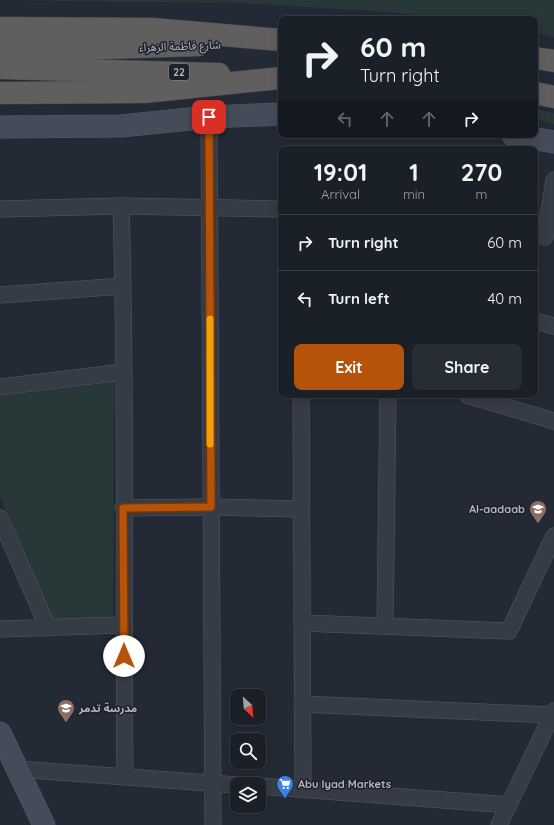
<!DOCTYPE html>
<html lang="en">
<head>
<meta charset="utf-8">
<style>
  :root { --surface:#1a2028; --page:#272d34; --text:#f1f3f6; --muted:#9fa3a8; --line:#383e45; --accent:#b45309 }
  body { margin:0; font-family:Quicksand,"Noto Sans Arabic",sans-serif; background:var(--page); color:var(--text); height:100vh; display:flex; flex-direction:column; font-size:15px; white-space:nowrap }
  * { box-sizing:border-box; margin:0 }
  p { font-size:13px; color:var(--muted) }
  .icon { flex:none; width:22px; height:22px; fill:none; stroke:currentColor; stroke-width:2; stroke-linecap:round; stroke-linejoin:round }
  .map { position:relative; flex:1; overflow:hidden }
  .drawer { position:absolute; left:278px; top:146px; width:260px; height:252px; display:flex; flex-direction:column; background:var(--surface); border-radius:8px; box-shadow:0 2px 10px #0003,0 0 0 1px var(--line) }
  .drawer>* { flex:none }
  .top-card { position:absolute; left:278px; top:16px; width:260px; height:122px; border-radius:8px; box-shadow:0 2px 10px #0003,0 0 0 1px var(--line); background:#1a2028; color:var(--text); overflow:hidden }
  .needle { width:26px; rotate:154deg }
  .controls { position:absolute; left:230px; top:689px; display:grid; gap:8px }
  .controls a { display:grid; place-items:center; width:36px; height:36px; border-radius:8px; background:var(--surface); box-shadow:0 2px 10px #0003,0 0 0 1px var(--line); font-size:20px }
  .pin { position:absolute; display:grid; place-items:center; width:34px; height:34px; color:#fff; margin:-17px; border-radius:8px; box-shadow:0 2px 6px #0006 }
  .me { position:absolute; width:44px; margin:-22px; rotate:0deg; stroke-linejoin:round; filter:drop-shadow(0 0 3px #0008) }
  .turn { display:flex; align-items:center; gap:14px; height:84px; padding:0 16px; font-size:18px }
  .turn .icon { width:52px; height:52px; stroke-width:2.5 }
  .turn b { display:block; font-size:28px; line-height:34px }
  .lanes { display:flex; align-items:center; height:38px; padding:0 16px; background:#0003; justify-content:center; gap:20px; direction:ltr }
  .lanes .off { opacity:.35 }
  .eta { display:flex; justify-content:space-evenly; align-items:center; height:68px; text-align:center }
  .eta b { font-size:24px; font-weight:800; line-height:28px }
  .cta { display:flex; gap:8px; margin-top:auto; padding:8px 16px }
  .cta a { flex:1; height:46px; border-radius:8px; background:var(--accent); color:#fff; font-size:16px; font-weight:800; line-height:46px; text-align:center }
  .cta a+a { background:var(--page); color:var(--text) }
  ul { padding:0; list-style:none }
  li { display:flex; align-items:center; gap:12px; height:56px; padding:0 16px; border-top:1px solid var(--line) }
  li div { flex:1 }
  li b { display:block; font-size:15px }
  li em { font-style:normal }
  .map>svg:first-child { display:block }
  .green { fill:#283839 }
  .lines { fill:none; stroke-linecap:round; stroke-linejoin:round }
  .minor-casing { stroke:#545a64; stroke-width:17 }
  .secondary-casing { stroke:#545a64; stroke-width:23 }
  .trunk-casing { stroke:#414751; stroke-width:23 }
  .minor { stroke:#363c46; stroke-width:16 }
  .secondary { stroke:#454c59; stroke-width:22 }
  .trunk { stroke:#605f5d; stroke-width:22 }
  .route-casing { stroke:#753606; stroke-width:10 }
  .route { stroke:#b45309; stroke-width:7 }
  .slow { stroke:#f59e0b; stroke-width:7 }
  .labels { text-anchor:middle; stroke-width:3; stroke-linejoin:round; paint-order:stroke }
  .shield { fill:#1c212b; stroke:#848a95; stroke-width:1 }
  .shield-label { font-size:10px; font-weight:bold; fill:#b1b7c3 }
  .street-label { font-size:11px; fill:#b1b7c3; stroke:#1c212b }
  .poi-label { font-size:11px; font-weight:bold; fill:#b1b7c3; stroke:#1c212b; text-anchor:start }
</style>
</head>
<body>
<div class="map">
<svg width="554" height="825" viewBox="0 0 554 825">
  <rect width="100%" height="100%" fill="#232a36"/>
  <g class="green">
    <path d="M0 0H554V37L535 33V19H458L376 11 240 3Z"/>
    <path d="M535 109 554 113V124L535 119Z"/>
    <path d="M114 382 113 618 54 622 0 496V396Z"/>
  </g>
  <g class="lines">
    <defs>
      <g id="minor">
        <path d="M209 117 213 825"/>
        <path d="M121 206C127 396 123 587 125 777"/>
        <path d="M0 209 121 206 281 209"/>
        <path d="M545 237 554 180"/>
        <path d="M0 295 123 286"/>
        <path d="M535 321 554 326"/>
        <path d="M0 387 123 372"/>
        <path d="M301 395 303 789"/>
        <path d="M467 395 554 421"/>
        <path d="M123 508 211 507 301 509"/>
        <path d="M0 518 48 628"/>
        <path d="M302 623 509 631 554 536"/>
        <path d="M385 626 388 395"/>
        <path d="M0 629 123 625"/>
        <path d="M302 704 552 715"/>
        <path d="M17 769 237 785"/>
        <path d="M259 786 509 805"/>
        <path d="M499 825 554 711"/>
      </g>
      <g id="secondary">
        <path d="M0 127 121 126 209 117 281 114"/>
        <path d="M513 135 554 142"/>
        <path d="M0 733 44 825"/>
      </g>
      <g id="trunk">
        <path d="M0 28 153 29 281 40"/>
        <path d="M0 50 78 49 199 45"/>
        <path d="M535 58 554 61"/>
        <path d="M0 68 219 74"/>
        <path d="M0 93 144 92 281 78"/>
        <path d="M535 93 554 97"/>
      </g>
    </defs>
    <use href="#minor" class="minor-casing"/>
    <use href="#secondary" class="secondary-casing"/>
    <use href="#trunk" class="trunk-casing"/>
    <use href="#minor" class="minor"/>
    <use href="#secondary" class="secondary"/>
    <use href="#trunk" class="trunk"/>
  </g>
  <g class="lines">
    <defs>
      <path id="route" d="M124 656 123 508 211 507 209 117"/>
    </defs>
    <use href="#route" class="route-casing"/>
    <use href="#route" class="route"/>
    <path class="slow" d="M210 319V444"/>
  </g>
  <defs>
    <symbol id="school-pin" viewBox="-11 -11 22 30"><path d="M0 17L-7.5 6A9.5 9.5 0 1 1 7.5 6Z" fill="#8d6e63" stroke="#1c212b"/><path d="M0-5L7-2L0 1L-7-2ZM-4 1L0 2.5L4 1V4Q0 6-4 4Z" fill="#fff"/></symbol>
    <symbol id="supermarket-pin" viewBox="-11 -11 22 30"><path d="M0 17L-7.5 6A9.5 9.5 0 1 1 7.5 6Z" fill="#3f7fe0" stroke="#1c212b"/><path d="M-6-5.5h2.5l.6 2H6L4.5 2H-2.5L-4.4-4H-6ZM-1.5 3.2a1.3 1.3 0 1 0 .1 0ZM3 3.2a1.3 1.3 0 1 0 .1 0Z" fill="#fff"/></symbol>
  </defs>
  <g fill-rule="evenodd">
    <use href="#school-pin" x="528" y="499" width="20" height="27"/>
    <use href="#school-pin" x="56" y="698" width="20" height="27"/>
    <use href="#supermarket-pin" x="275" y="774" width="20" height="27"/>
  </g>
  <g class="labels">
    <rect class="shield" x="169" y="64" width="20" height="16" rx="3"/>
    <g class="shield-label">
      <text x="179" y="76">22</text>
    </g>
    <g class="street-label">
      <text transform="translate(180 46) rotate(-2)" y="4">شارع فاطمة الزهراء</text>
    </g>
    <g class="poi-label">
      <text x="525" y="513" text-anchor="end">Al-aadaab</text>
      <text x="79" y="712">مدرسة تدمر</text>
      <text x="298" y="788">Abu Iyad Markets</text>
    </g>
  </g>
</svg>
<div class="controls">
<a><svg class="needle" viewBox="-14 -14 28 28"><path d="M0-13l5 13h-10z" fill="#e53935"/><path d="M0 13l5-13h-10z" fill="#9fa3a8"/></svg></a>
<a><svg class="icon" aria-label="search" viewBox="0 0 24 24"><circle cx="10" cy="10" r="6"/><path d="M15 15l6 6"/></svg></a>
<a><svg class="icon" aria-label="layers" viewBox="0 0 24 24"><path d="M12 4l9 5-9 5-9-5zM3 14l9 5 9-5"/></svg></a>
</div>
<div class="pin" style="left:209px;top:117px;background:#d93025"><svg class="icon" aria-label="arrive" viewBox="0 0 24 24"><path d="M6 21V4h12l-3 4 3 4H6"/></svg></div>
<svg class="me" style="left:124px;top:656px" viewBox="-20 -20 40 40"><circle r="19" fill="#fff"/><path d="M0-13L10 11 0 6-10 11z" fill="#b45309"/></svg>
<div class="top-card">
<div class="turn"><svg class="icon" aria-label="right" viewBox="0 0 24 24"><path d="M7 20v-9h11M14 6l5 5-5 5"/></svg><div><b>60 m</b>Turn right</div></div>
<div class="lanes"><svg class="icon off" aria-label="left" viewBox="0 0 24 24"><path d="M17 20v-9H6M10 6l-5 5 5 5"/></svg><svg class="icon off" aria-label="ahead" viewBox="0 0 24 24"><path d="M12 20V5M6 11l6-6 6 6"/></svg><svg class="icon off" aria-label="ahead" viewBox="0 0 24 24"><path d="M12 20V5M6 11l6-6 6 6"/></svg><svg class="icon" aria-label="right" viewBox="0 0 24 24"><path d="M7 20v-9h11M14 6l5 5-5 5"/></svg></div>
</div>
<section class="drawer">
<div class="eta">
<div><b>19:01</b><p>Arrival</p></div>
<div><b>1</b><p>min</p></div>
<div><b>270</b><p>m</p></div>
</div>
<ul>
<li><svg class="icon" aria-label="right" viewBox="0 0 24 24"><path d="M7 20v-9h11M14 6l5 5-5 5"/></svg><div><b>Turn right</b></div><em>60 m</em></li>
<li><svg class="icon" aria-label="left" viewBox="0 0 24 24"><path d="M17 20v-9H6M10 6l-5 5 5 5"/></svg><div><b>Turn left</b></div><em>40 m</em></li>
</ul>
<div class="cta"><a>Exit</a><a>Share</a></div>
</section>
</div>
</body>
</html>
